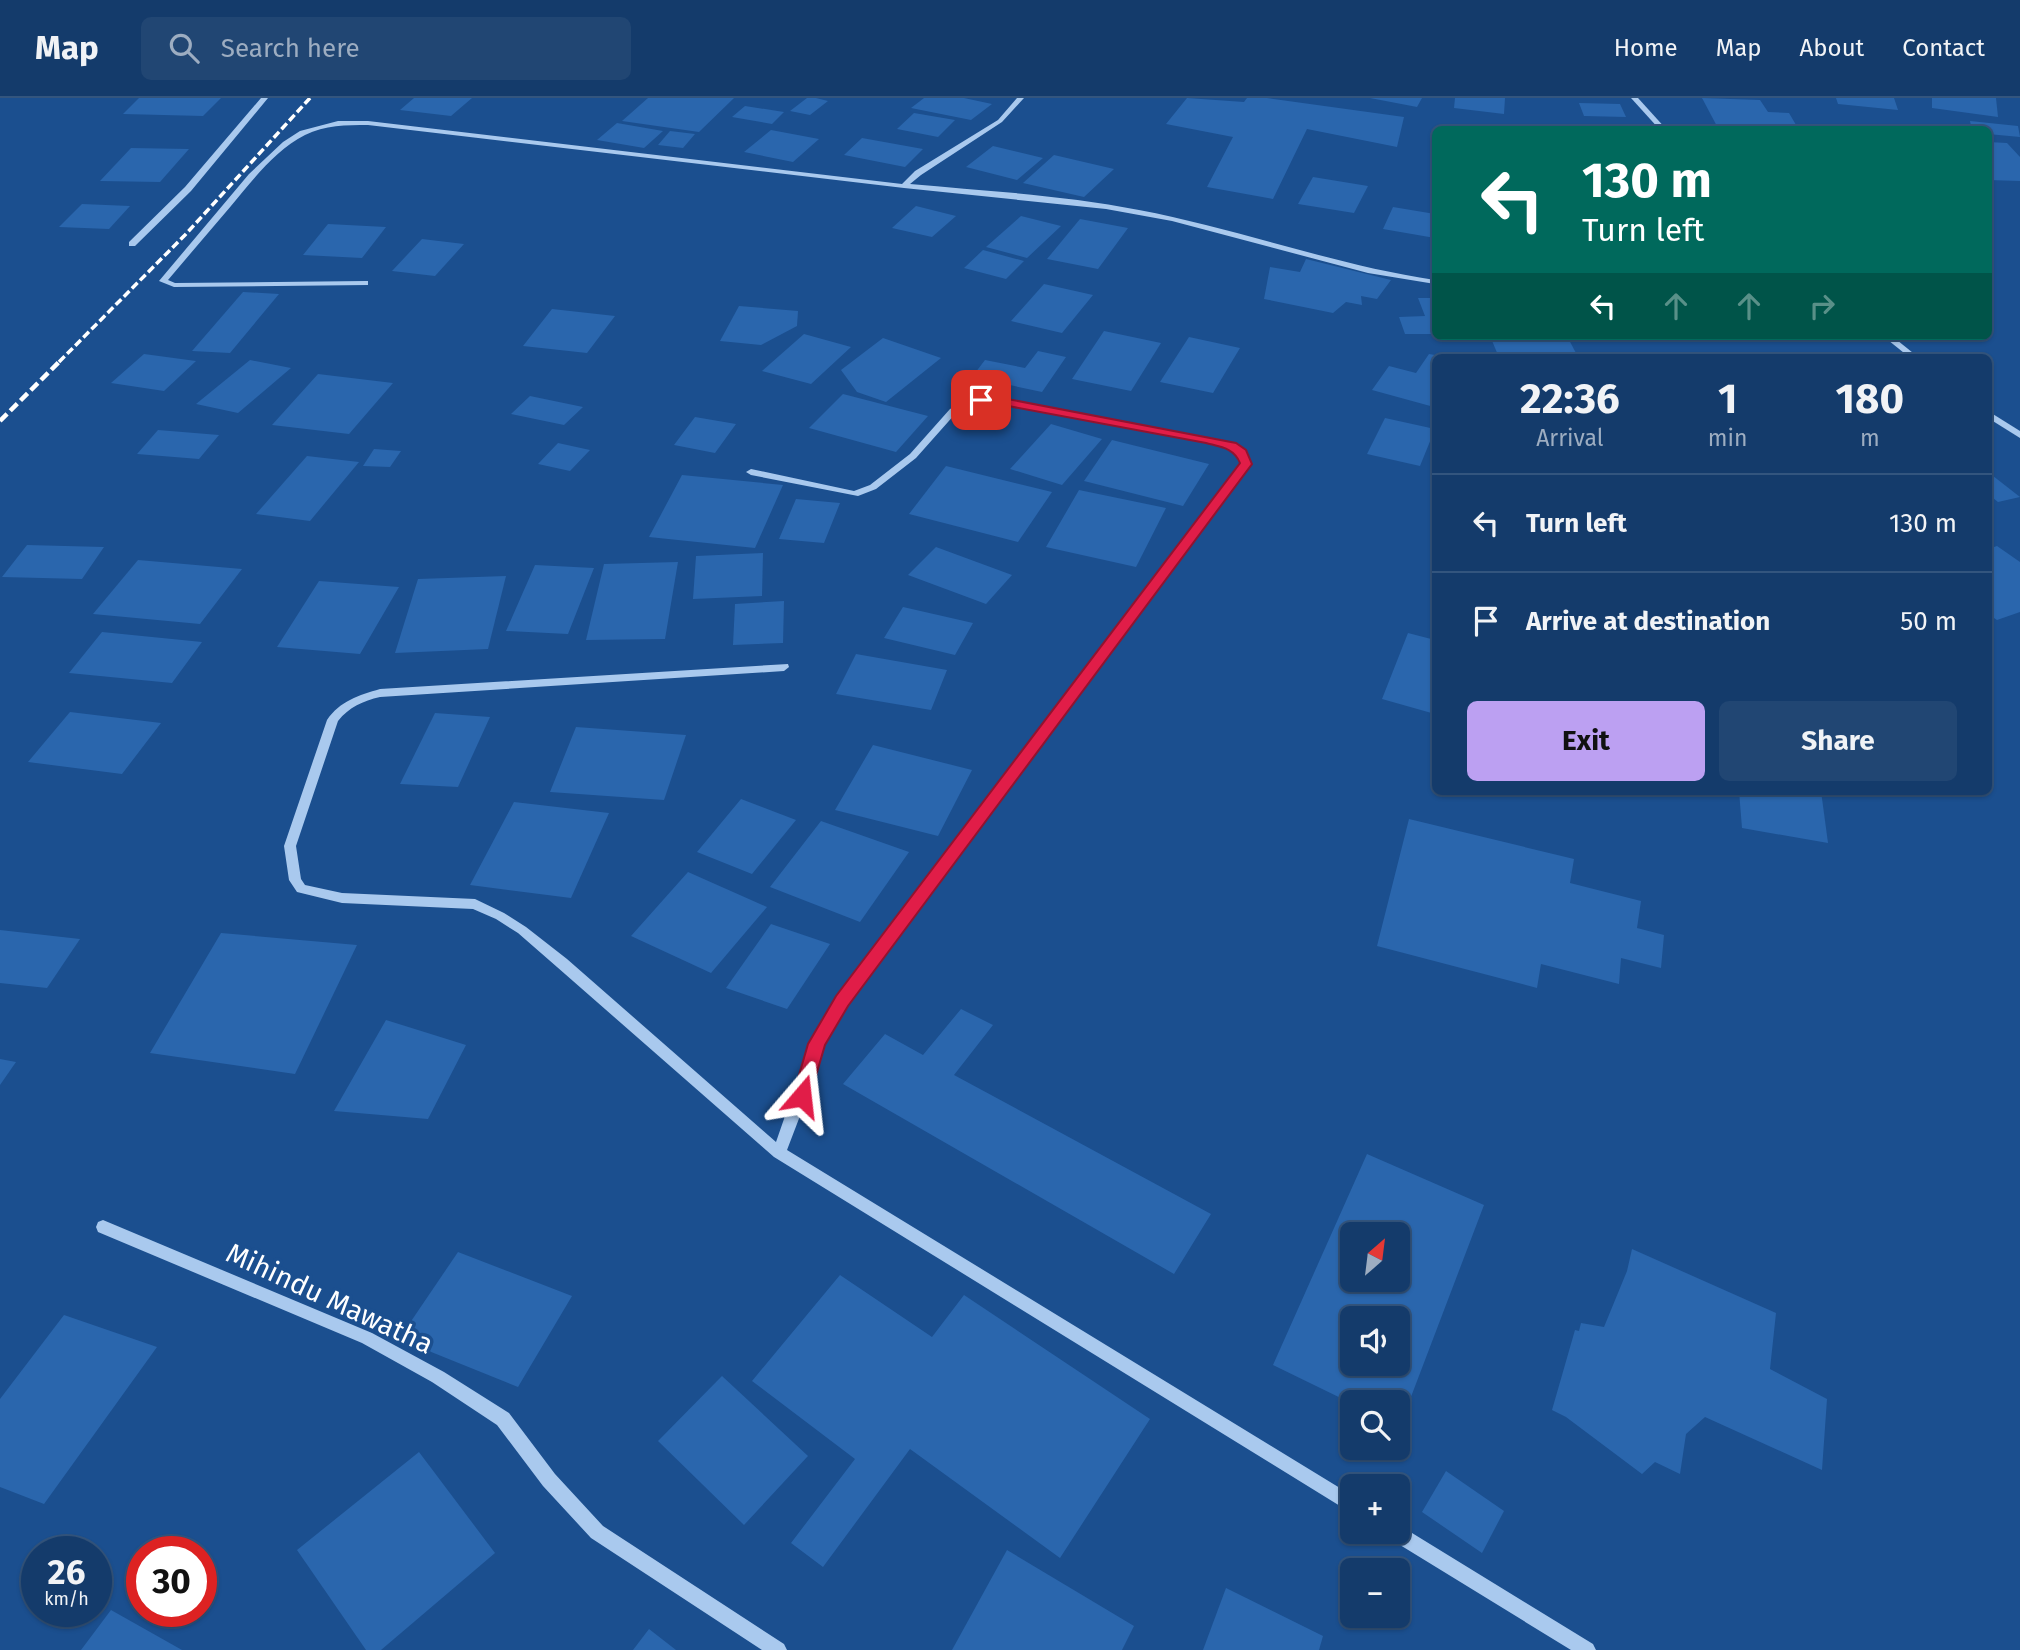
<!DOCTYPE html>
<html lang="en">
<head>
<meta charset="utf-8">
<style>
  :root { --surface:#143b6b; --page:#214673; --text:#f1f3f6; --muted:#9dadc1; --line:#33557e; --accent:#bca0f2 }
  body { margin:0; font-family:"Fira Sans",sans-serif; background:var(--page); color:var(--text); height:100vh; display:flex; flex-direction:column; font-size:26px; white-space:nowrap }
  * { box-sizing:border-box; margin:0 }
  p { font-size:23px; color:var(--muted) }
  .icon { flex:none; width:38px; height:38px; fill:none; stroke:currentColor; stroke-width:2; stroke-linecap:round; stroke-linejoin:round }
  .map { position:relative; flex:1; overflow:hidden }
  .sheet { position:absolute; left:1432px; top:256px; width:560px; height:441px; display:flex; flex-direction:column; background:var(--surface); border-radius:10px; box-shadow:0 2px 5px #0004,0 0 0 2px var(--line) }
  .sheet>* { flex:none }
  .guide { position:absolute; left:1432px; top:28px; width:560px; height:214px; border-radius:10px; box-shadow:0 2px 5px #0004,0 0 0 2px var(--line); background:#00695c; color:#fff; overflow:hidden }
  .needle { width:46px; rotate:28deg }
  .buttons { position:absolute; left:1340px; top:1124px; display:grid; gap:14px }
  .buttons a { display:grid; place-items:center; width:70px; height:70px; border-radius:10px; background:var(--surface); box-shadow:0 2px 5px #0004,0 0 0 2px var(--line); font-size:35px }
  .speed { position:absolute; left:21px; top:1438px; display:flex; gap:14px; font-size:35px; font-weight:700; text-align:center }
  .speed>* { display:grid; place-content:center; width:91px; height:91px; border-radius:50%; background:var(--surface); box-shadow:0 2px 5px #0004,0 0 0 2px var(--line); line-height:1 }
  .speed small { font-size:18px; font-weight:400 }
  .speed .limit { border:10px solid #d22; background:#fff; color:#111 }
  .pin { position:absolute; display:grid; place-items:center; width:60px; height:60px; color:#fff; margin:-30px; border-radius:14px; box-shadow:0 4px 10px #0006 }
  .me { position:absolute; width:77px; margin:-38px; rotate:17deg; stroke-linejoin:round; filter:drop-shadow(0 0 5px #0008) }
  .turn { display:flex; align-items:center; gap:24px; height:147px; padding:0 35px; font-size:32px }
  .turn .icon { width:91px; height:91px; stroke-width:2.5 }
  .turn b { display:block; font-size:49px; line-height:60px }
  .lanes { display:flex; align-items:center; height:66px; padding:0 35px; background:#0003; justify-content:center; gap:35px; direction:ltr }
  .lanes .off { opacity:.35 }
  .eta { display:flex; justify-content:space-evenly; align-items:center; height:119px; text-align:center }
  .eta b { font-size:42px; font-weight:700; line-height:49px }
  .action { display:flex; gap:14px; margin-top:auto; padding:14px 35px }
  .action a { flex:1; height:80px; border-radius:10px; background:var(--accent); color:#111; font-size:28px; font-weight:700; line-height:80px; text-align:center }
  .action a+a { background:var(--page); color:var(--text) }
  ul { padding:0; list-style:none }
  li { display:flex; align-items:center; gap:21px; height:98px; padding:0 35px; border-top:2px solid var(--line) }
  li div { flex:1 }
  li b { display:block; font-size:26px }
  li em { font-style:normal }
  header { display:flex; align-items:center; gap:42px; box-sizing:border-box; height:98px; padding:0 35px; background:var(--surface); border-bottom:2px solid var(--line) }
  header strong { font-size:33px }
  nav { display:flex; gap:38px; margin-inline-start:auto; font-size:24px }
  .search { width:490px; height:63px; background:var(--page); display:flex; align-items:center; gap:18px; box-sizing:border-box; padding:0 24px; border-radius:10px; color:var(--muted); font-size:26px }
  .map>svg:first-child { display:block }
  .building { fill:#2a66ad; fill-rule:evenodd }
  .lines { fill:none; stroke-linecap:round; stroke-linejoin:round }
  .minor { fill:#a9c9ee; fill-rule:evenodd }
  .rail-far1 { stroke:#fff; stroke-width:3.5; stroke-dasharray:8 3.5; stroke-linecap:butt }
  .rail { stroke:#fff; stroke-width:4.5; stroke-dasharray:10 4.5; stroke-linecap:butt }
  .route { fill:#e11d48; stroke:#92132f; stroke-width:2 }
  .labels { text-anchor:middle; stroke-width:7; stroke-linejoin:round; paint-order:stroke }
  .near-street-label { font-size:28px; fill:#fff; stroke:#1b4f8f }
</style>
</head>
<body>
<header>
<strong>Map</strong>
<div class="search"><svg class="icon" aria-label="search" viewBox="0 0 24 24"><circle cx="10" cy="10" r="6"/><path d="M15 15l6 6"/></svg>Search here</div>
<nav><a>Home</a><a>Map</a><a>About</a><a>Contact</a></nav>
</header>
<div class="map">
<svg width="2020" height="1552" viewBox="0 0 2020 1552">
  <rect width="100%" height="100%" fill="#1b4f8f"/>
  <g class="building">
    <path d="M139 0H221L203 18 123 16Z"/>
    <path d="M414 0H472L451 18 400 12Z"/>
    <path d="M648 0H734L699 34 622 23Z"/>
    <path d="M807 0H816L828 3 810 17 790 13Z"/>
    <path d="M924 0H964L992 6 971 22 911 10Z"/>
    <path d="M1187 0 1244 4 1247 0H1267L1404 19 1397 49 1307 31 1273 101 1207 89 1233 39 1166 26Z"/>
    <path d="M1370 0H1422L1417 9Z"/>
    <path d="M1455 0H1505L1504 16 1454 10Z"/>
    <path d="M1702 0 1760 2 1768 14 1789 15 1799 32H1719Z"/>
    <path d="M1836 0H1894L1898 12 1838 6Z"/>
    <path d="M1932 0H1996L1998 19 1932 10Z"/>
    <path d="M1579 5 1620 6 1626 19 1584 18Z"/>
    <path d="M745 8 784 14 772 26 732 19Z"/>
    <path d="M914 15 955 22 938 39 897 31Z"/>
    <path d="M1970 23 2018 28 2020 39 1988 36V32H1972Z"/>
    <path d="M617 25 663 33 644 50 597 42Z"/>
    <path d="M1596 27 1640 28 1641 32H1598Z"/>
    <path d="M771 32 819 41 793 64 744 54Z"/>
    <path d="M670 33 695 36 683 50 658 47Z"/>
    <path d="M862 40 923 51 905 69 844 57Z"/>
    <path d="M1988 44 2007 45 2020 59V83L1988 82Z"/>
    <path d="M993 48 1043 60 1017 82 966 69Z"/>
    <path d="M131 50 189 51 160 84 100 83Z"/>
    <path d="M1054 57 1114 71 1084 99 1023 85Z"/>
    <path d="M1313 79 1368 88 1354 115 1298 106Z"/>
    <path d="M82 106 130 108 109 131 59 129Z"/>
    <path d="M916 108 956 118 932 139 892 130Z"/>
    <path d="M1393 109 1435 116V140L1383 131Z"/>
    <path d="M1021 118 1061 128 1027 160 986 149Z"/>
    <path d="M1080 121 1128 130 1098 171 1047 161Z"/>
    <path d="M328 126 386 129 362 160 303 157Z"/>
    <path d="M422 141 464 146 435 178 392 173Z"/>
    <path d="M983 152 1024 163 1006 181 964 170Z"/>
    <path d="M1306 161 1391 182 1377 201 1361 198 1362 207 1346 204 1333 215 1264 201 1270 169 1300 174Z"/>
    <path d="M1044 186 1093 197 1062 235 1011 223Z"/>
    <path d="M243 194 279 196 230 255 192 253Z"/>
    <path d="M1418 200H1435V236H1405L1399 219 1425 218Z"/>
    <path d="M739 208 798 213 797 228 761 247 720 243Z"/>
    <path d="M552 211 615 218 587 255 523 248Z"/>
    <path d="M1104 233 1161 245 1131 293 1072 281Z"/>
    <path d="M804 236 851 249 811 286 762 273Z"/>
    <path d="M1490 238H1567L1577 257H1498Z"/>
    <path d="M1189 239 1240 250 1213 295 1160 284Z"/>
    <path d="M883 240 941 260 886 304 857 294 841 272Z"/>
    <path d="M1038 253 1066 259 1042 294 972 279 985 262 1025 270Z"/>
    <path d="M144 256 196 263 164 293 111 285Z"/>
    <path d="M1429 256 1435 257 1434 309 1372 292 1389 268 1416 275Z"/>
    <path d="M250 262 291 270 238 315 196 306Z"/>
    <path d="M318 276 393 285 349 336 272 327Z"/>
    <path d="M843 296 928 318 896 354 809 330Z"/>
    <path d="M530 298 583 309 564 327 511 316Z"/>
    <path d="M695 319 736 326 715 355 674 347Z"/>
    <path d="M1385 320 1435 331 1420 368 1367 356Z"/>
    <path d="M1051 326 1102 341 1062 387 1010 371Z"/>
    <path d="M158 332 219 337 199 361 137 356Z"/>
    <path d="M1112 342 1209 366 1183 408 1084 383Z"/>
    <path d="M558 345 590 352 570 373 538 366Z"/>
    <path d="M374 351 401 353 390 369 363 368Z"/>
    <path d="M307 358 359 364 310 423 256 416Z"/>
    <path d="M946 368 1052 394 1018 444 909 416Z"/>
    <path d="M1988 374 2020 399 1998 404 1988 396Z"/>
    <path d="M682 377 783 387 755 450 649 439Z"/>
    <path d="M1079 392 1166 410 1136 469 1046 449Z"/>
    <path d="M796 401 840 405 824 445 779 441Z"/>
    <path d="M27 447 104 449 82 481 2 479Z"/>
    <path d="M1997 448 2020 464V514L1997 522 1988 516V451Z"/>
    <path d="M936 449 1012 477 986 506 908 477Z"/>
    <path d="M763 455 762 498 693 501 696 458Z"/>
    <path d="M138 462 242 471 200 526 93 516Z"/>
    <path d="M678 464 665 541 586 542 604 466Z"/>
    <path d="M535 467 594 470 568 536 506 533Z"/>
    <path d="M506 478 488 551 395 555 418 481Z"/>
    <path d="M319 483 399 489 360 556 277 549Z"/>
    <path d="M784 503 783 545 733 547 735 506Z"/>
    <path d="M903 509 973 525 955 557 884 540Z"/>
    <path d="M102 534 202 544 172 585 69 575Z"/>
    <path d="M1408 535 1435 542V616L1382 601Z"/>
    <path d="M856 556 947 572 931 612 836 596Z"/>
    <path d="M70 614 161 625 122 676 28 664Z"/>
    <path d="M435 615 490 619 458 689 400 686Z"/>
    <path d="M576 629 686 637 664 702 550 694Z"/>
    <path d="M873 647 972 672 938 738 835 712Z"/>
    <path d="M1739 693H1821L1828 745 1742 730Z"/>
    <path d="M741 701 796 722 752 776 697 754Z"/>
    <path d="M514 704 609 715 571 800 470 787Z"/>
    <path d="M1409 721 1574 761 1570 785 1641 803 1637 830 1664 837 1661 870 1621 860 1619 886 1541 866 1537 890 1377 848Z"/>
    <path d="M821 723 909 754 860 824 770 789Z"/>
    <path d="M688 774 767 809 711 875 631 838Z"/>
    <path d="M771 826 830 846 787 911 726 890Z"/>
    <path d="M0 832 80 841 47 890 0 885Z"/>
    <path d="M221 835 357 847 295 976 150 955Z"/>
    <path d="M961 911 993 927 954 977 1211 1116 1174 1176 843 986 885 936 923 957Z"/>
    <path d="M386 922 466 947 428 1021 334 1013Z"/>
    <path d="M0 961 16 964 0 987Z"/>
    <path d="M1367 1056 1484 1107 1398 1333V1304H1353V1306L1273 1267ZM1353 1136H1398V1181H1353ZM1353 1220H1398V1265H1353Z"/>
    <path d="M1632 1151 1776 1215 1770 1271 1827 1301 1822 1372 1705 1319 1686 1336 1680 1376 1655 1364 1642 1376 1566 1319 1552 1312 1575 1232 1579 1233 1581 1225 1604 1229 1627 1173Z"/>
    <path d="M458 1154 572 1198 518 1289 399 1241Z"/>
    <path d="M840 1177 932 1239 964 1197 1150 1321 1060 1460 910 1351 823 1469 791 1445 855 1361 752 1283Z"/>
    <path d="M64 1217 157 1249 44 1406 0 1389V1301Z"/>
    <path d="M722 1278 808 1358 744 1427 658 1343Z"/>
    <path d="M419 1354 495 1455 381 1552H366L297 1452Z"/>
    <path d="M1446 1373 1504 1413 1482 1455 1422 1414Z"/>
    <path d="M1007 1452 1134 1528 1122 1552H952Z"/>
    <path d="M1226 1490 1323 1538 1319 1552H1203Z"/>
    <path d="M111 1512 182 1552H81Z"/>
    <path d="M649 1531 676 1552H633Z"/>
  </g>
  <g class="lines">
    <g class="minor">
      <path d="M261 0H268L191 93 135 148H129V144L185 89Z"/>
      <path d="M1017 0H1024L1002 24 921 77 910 86C986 93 1063 97 1139 112 1239 131 1334 167 1435 182V186L1368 175 1172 123 1106 111 904 90 368 27C346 27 325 27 305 37 275 52 252 83 231 108 210 133 189 157 168 182L175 185 365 183H368V187L174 189 159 183 249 76 283 44 300 33 338 23H368L902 86 915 73 998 22Z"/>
      <path d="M1631 0H1638L1667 32H1660Z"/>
      <path d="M1883 238H1892L1918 259H1909Z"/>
      <path d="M992 298 1222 342C1236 346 1246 352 1251 366L847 907 823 947 808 997 787 1052 1353 1398V1416L774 1059 557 869 518 835 496 821 473 811 342 805 297 794 289 782 284 748 327 622C340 603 359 597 380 591L788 566 789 569 784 573 380 599C363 603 349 609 338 623L296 748 301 781 305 787 342 795 475 801 504 815 526 829 567 861 776 1044 810 946 837 899 1241 366C1237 354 1229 350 1217 346L992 304 972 306 956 315 916 360 876 391 858 398 751 377 746 374 751 371 854 393 870 387 910 356 950 311 967 302Z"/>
      <path d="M1988 313 2020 333V340L1988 320Z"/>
      <path d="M103 1122 372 1235 444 1274 509 1315 555 1376 603 1428 784 1546 787 1552H762L591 1440 543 1388 497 1327 432 1284 362 1245 98 1134 96 1129 98 1124Z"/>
      <path d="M1399 1427 1593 1546 1596 1552H1571L1387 1439 1385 1433H1398Z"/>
    </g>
    <path class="rail-far1" d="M59 264 185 137 310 0"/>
    <path class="rail" d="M0 323 61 262"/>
  </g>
  <path class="route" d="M992 298 1236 345 1246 352 1252 366 848 908 825 947 810 998 808 1003 802 1005 795 1003 793 998 808 946 836 898 1240 365C1234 350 1221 349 1206 345L992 305 981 306 975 302Z"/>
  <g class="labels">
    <g class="near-street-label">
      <text transform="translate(330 1200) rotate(25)" y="10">Mihindu Mawatha</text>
    </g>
  </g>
</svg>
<div class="buttons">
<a><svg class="needle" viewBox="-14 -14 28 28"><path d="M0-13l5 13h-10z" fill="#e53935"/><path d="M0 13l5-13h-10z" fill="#9dadc1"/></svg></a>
<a><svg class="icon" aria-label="sound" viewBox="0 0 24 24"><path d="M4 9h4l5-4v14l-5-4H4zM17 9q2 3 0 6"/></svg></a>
<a><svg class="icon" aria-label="search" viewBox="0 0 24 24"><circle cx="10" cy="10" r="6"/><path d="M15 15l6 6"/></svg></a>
<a>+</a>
<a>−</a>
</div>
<div class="speed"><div>26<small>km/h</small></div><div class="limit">30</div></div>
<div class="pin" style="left:981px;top:302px;background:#d93025"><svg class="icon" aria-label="arrive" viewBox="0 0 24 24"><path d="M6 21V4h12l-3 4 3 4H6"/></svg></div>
<svg class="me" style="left:802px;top:998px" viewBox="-20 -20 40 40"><path d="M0-17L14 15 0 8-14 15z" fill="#e11d48" stroke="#fff" stroke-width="4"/></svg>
<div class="guide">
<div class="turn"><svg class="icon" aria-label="left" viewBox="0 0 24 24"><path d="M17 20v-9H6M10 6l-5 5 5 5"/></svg><div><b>130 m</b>Turn left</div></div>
<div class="lanes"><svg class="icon" aria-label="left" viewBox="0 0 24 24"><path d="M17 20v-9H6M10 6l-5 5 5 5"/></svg><svg class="icon off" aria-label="ahead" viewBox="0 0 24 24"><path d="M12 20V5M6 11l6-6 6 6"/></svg><svg class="icon off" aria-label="ahead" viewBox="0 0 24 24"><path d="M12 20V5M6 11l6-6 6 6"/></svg><svg class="icon off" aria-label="right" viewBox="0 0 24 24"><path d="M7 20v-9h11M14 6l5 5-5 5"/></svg></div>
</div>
<section class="sheet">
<div class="eta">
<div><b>22:36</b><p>Arrival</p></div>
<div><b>1</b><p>min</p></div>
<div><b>180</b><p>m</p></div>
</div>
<ul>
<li><svg class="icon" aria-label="left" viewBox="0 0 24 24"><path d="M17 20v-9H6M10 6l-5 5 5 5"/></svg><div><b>Turn left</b></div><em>130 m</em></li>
<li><svg class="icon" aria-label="arrive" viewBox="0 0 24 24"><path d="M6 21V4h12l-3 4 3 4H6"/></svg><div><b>Arrive at destination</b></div><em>50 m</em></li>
</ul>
<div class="action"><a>Exit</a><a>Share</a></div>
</section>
</div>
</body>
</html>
